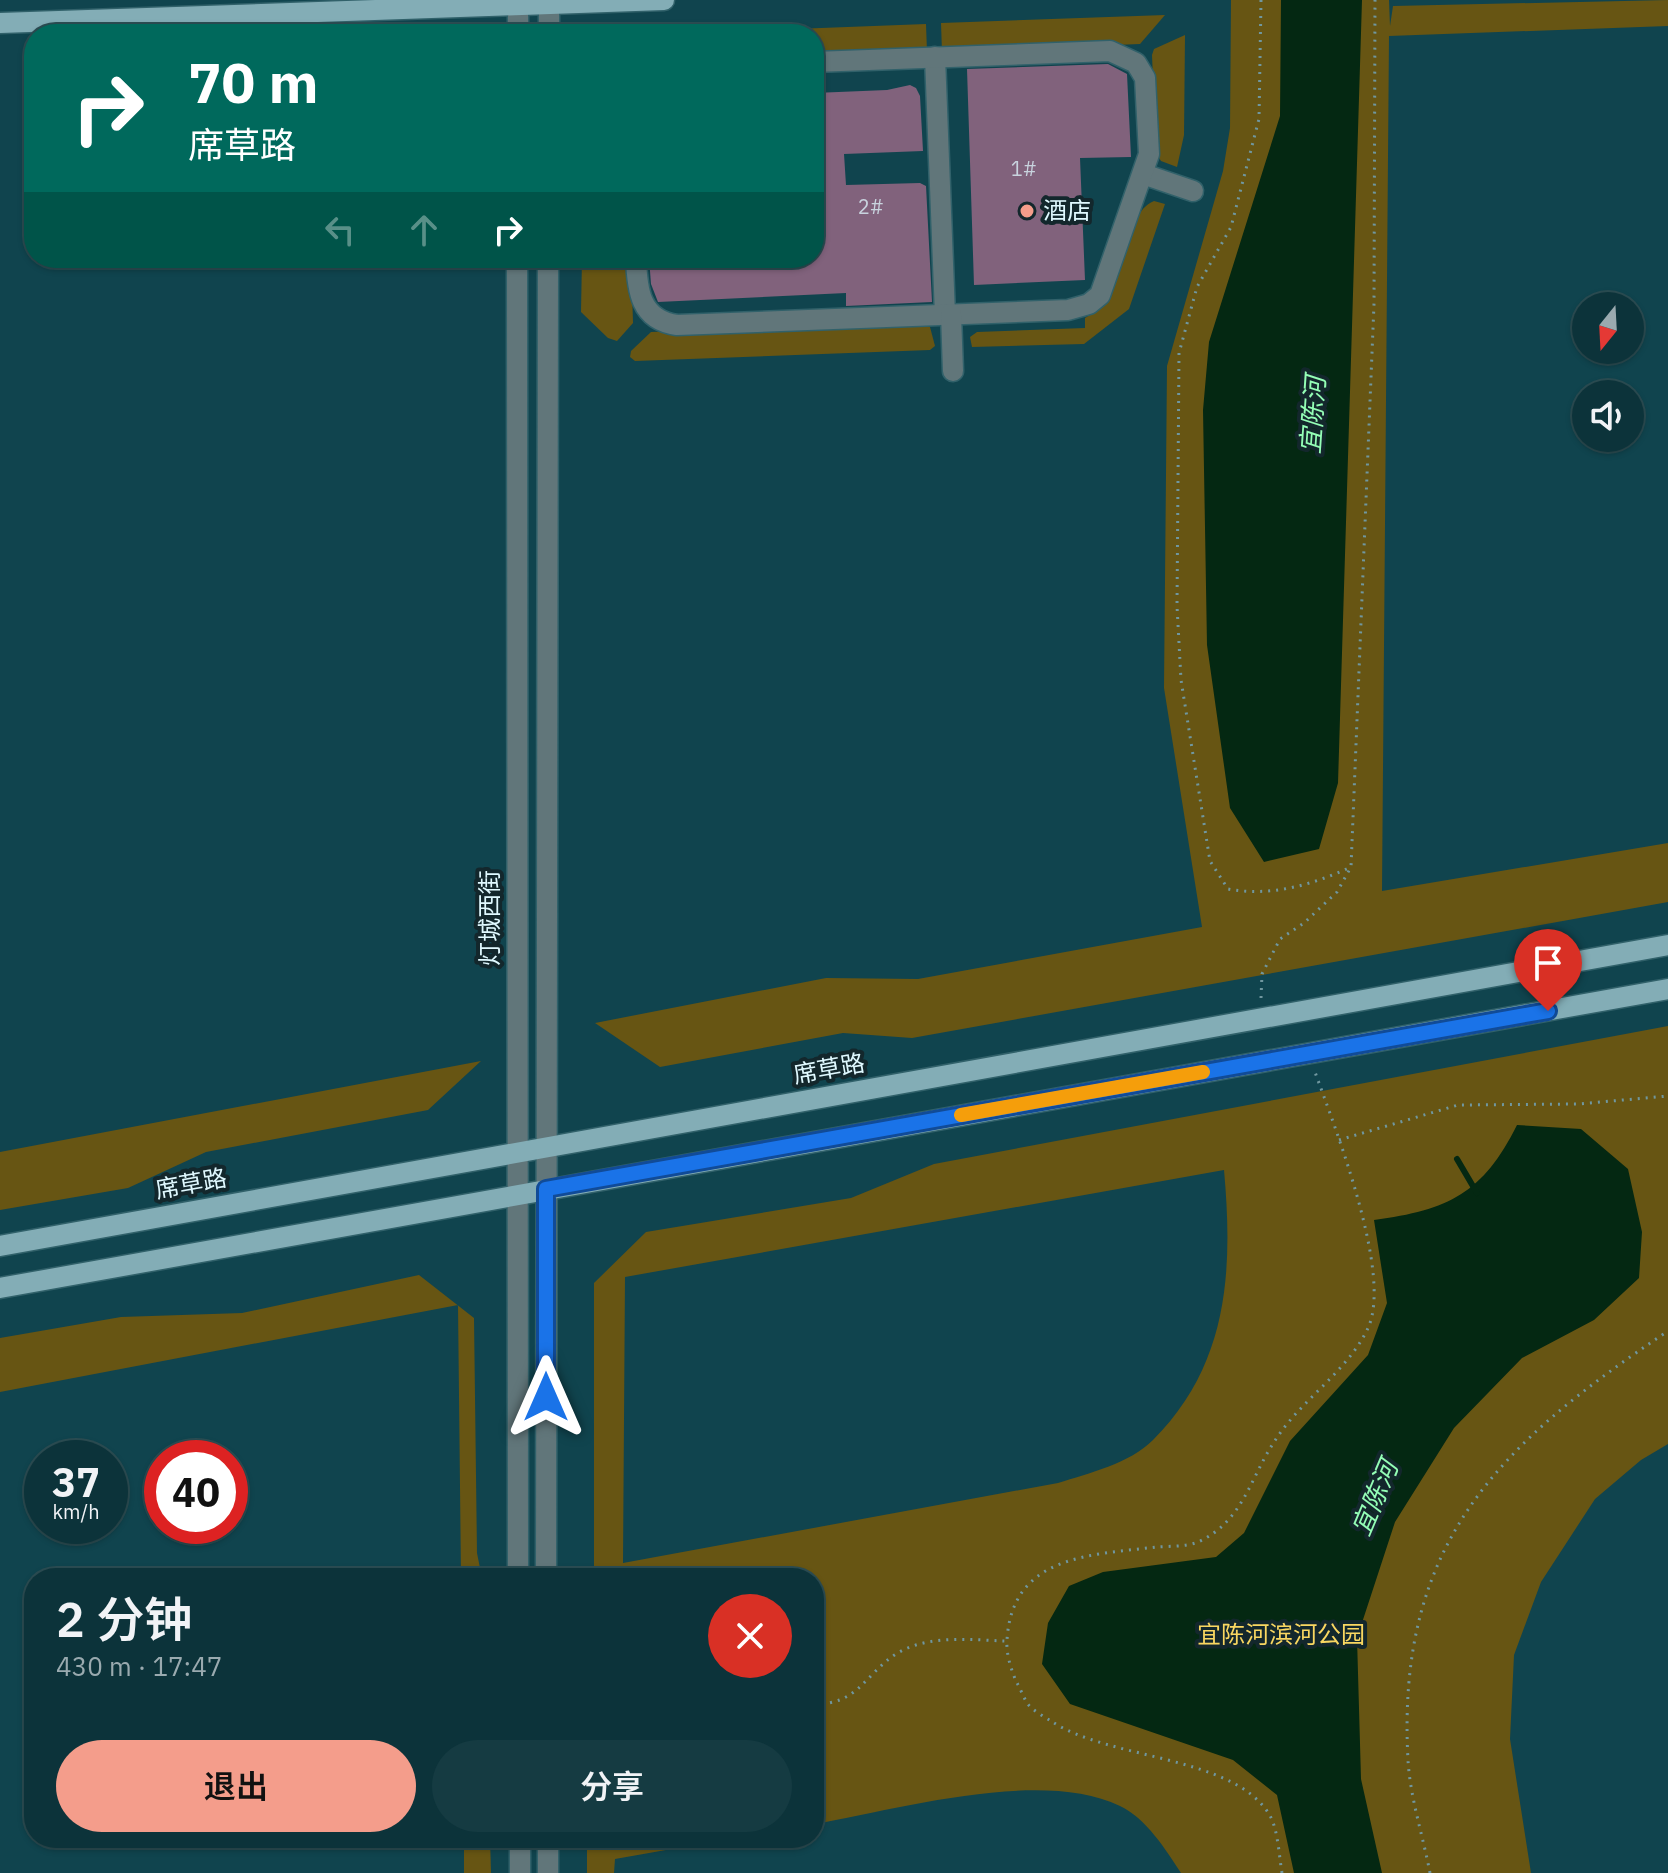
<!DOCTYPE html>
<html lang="zh">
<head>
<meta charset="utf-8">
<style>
  :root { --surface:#0c333a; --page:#153b42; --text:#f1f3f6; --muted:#9aaaaf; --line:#2c4e54; --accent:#f49d8b }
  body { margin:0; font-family:"IBM Plex Sans","Noto Sans SC",sans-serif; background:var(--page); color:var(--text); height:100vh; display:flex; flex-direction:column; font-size:30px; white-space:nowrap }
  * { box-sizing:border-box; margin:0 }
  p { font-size:26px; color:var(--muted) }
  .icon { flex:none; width:44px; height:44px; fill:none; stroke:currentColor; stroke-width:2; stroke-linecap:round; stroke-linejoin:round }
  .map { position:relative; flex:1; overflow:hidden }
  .details { position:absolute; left:24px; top:1568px; width:800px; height:280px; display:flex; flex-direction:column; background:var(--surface); border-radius:32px; box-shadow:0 2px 6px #0004,0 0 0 2px var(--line) }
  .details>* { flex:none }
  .guide { position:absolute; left:24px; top:24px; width:800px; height:244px; border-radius:32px; box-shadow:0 2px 6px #0004,0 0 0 2px var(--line); background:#00695c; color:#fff; overflow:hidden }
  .needle { width:52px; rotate:198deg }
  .buttons { position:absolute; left:1572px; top:292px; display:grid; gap:16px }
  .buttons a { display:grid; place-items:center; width:72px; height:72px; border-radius:50%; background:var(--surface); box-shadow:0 2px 6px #0004,0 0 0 2px var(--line); font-size:40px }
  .speed { position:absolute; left:24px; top:1440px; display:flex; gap:16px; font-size:40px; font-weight:700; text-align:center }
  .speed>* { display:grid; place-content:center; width:104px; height:104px; border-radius:50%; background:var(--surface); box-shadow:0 2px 6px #0004,0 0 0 2px var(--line); line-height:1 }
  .speed small { font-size:20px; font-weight:400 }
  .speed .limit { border:12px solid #d22; background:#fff; color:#111 }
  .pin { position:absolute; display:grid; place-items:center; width:68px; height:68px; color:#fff; margin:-82px -34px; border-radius:50% 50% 50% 0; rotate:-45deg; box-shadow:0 0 8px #0007 }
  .pin .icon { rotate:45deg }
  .me { position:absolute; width:88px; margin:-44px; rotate:0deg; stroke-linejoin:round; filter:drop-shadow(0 0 6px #0008) }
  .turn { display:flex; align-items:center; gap:28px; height:168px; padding:0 32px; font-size:36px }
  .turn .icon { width:104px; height:104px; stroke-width:2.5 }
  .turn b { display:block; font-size:56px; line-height:68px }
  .lanes { display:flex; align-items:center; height:76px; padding:0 32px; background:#0003; justify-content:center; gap:40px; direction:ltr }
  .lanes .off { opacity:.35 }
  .round { display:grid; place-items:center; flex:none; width:84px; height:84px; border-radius:42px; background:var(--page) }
  .head { display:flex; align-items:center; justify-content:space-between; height:136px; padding:0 32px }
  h1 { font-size:48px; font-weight:600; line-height:60px }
  .button { display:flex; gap:16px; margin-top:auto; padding:16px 32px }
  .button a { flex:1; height:92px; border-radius:48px; background:var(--accent); color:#111; font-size:32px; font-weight:600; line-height:92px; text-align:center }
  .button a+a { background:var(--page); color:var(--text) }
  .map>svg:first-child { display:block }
  .green { fill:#675513; fill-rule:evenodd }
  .water { fill:#042812 }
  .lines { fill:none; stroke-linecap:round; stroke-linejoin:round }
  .stream { stroke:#042812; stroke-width:6 }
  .building { fill:#81627c }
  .minor-casing { stroke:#31616a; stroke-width:23 }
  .major-casing { stroke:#31616a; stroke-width:23 }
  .path { stroke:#70979f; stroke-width:3; stroke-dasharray:2 6; stroke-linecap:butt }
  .minor { stroke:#61767a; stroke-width:20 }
  .major { stroke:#83adb6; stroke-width:20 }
  .route-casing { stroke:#114b97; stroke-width:20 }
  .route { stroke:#1a73e8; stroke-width:14 }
  .slow { stroke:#f59e0b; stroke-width:14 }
  .poi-dot { fill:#f49d8b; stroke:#13272c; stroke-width:3 }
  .labels { text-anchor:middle; stroke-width:8; stroke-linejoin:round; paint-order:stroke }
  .number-label { font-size:20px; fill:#c8d3de }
  .poi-label { font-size:24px; fill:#e0f9ff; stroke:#13272c; text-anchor:start }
  .street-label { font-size:24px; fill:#e0f9ff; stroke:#13272c }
  .park-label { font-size:24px; fill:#f9d761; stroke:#13272c }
  .water-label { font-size:26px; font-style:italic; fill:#94feb6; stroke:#13272c }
</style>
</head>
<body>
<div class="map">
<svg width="1668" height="1873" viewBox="0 0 1668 1873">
  <rect width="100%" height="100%" fill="#10444e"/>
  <g class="green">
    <path d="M1231 0H1389L1390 26 1393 6 1668 0V26L1389 36 1382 891 1668 843V902L912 1038 843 1033 660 1067 595 1023 826 978 918 979 1202 927 1164 688 1167 366 1223 171 1230 128Z"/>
    <path d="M1165 15 1140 44 942 52 941 23Z"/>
    <path d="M926 24 927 52 814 57V34H661Z"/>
    <path d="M1185 35 1184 135 1177 167 1161 161 1156 153 1152 55 1154 49Z"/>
    <path d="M1154 201 1165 204 1129 309 1084 344 972 347 970 337 977 332 1085 328V318C1132 294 1120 214 1154 201Z"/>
    <path d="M582 258H631L633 323 617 341 608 338 581 312Z"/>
    <path d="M914 322 930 327 935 346 930 350 635 361 630 357 631 351 651 332Z"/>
    <path d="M1668 1026V1444L1641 1460 1595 1499 1541 1582 1514 1655 1510 1739 1531 1873H1181C1166 1850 1146 1818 1120 1806 1041 1768 900 1809 814 1824V1578H591L594 1569V1283L646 1232 851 1198 934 1164ZM1224 1170C1233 1270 1229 1364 1153 1440 1129 1464 1089 1473 1058 1483L623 1563 625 1277Z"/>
    <path d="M481 1061 428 1110 206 1152 128 1188 0 1210V1152Z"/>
    <path d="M419 1275 474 1318 477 1553 482 1578H461L458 1305 0 1392V1338L121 1317 242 1313Z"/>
    <path d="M464 1838H490L491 1873H464Z"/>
    <path d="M587 1838H734L615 1859 614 1873H587Z"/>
  </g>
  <g class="water">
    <path d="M1281 0H1362L1338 783 1319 849 1264 862 1230 808 1207 645 1203 410 1209 342 1280 116Z"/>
    <path d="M1517 1125 1581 1129 1628 1169 1642 1232 1639 1278 1594 1320 1522 1358 1454 1428 1395 1522 1357 1638 1361 1779 1382 1873H1294L1277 1795 1233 1760 1070 1704 1042 1664 1048 1623 1069 1586 1103 1572 1216 1557 1244 1533 1290 1441 1368 1355 1387 1303 1374 1220C1449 1210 1483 1193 1517 1125Z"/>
  </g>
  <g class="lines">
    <path class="stream" d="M1457 1159 1477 1193"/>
  </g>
  <g class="building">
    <path d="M1108 64 1127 74 1131 157 1080 158 1085 280 974 285 967 69Z"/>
    <path d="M910 85 916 88 920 96 923 151 844 154 846 185 920 183 926 186 932 302 846 306V293L658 302 651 284 649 258H814V184H818L814 93 887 90Z"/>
  </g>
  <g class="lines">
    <defs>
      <g id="minor">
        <path d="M518 34V0"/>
        <path d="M549 34V0"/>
        <path d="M935 57 945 315"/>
        <path d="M1143 174 1193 191"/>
        <path d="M517 258 518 1578"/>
        <path d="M636 258C637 290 640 320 677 325L1068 310 1089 304 1100 295 1149 154 1145 78 1136 63 1110 51 814 62"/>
        <path d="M951 314 953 371"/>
        <path d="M546 1578 548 258"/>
        <path d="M520 1838V1873"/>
        <path d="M548 1838V1873"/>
      </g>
      <g id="major">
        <path d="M0 23 664 0"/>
        <path d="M0 1246 1668 945"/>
        <path d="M0 1288 1668 989"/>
      </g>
    </defs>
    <use href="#minor" class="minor-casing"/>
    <use href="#major" class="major-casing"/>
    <g class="path">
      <path d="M1261 0 1259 119 1231 227 1197 287 1179 353 1177 606 1181 680 1210 861 1228 889C1270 897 1312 885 1351 867"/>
      <path d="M1261 998 1262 974 1280 939 1304 923 1337 892 1351 867 1374 304 1375 0"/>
      <path d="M1339 1140 1458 1105 1578 1104 1668 1096"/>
      <path d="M814 1704C858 1705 865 1674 896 1654 928 1634 971 1640 1006 1641"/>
      <path d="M1282 1873C1279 1856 1278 1828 1269 1814 1232 1755 1109 1760 1051 1721 1043 1716 1032 1710 1027 1703 1023 1696 1020 1688 1016 1681 1011 1669 1006 1654 1007 1640 1012 1555 1090 1555 1156 1547 1169 1546 1186 1547 1198 1542 1244 1521 1250 1477 1276 1439 1302 1399 1348 1371 1368 1328 1393 1274 1335 1128 1315 1072"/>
      <path d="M1430 1873C1423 1836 1410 1797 1408 1760 1396 1543 1499 1444 1668 1331"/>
    </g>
    <use href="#minor" class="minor"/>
    <use href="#major" class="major"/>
  </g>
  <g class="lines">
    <defs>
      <path id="route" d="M546 1397V1189L1548 1011"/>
    </defs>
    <use href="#route" class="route-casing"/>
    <use href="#route" class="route"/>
    <path class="slow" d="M961 1115 1203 1072"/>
  </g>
  <circle class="poi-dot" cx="1027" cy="211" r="8"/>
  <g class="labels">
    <g class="number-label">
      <text x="1024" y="176">1#</text>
      <text x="871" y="214">2#</text>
    </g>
    <g class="poi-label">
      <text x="1043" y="219">酒店</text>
    </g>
    <g class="street-label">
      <text transform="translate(490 918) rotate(-90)" y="8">灯城西街</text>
      <text transform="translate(829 1069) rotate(-10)" y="8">席草路</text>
      <text transform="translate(191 1184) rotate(-10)" y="8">席草路</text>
    </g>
    <g class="park-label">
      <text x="1281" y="1643">宜陈河滨河公园</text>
    </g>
    <g class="water-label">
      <text transform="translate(1313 415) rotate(-86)" y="9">宜陈河</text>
      <text transform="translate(1375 1498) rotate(-67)" y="9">宜陈河</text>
    </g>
  </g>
</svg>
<div class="buttons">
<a><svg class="needle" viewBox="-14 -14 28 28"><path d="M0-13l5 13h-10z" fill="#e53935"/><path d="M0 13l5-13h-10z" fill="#9aaaaf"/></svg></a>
<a><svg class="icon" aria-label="sound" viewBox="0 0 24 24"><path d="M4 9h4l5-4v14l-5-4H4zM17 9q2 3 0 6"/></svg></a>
</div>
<div class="speed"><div>37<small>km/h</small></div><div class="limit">40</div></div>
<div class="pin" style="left:1548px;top:1011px;background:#d93025"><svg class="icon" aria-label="arrive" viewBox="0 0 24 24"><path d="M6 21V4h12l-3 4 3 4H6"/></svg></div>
<svg class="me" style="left:546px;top:1397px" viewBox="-20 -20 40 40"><path d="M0-17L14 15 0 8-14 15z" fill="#1a73e8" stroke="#fff" stroke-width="4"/></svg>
<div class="guide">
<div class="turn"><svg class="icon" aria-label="right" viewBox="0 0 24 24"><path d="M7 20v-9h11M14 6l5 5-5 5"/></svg><div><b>70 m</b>席草路</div></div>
<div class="lanes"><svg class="icon off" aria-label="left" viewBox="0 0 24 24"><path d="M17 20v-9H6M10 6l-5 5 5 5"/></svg><svg class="icon off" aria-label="ahead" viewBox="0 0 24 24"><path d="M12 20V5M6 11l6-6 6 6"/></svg><svg class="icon" aria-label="right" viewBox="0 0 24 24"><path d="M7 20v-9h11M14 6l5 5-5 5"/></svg></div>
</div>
<section class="details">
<div class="head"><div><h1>2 分钟</h1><p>430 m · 17:47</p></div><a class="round" style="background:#d93025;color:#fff"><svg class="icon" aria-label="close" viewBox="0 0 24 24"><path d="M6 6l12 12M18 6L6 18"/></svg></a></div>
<div class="button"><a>退出</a><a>分享</a></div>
</section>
</div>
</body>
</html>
